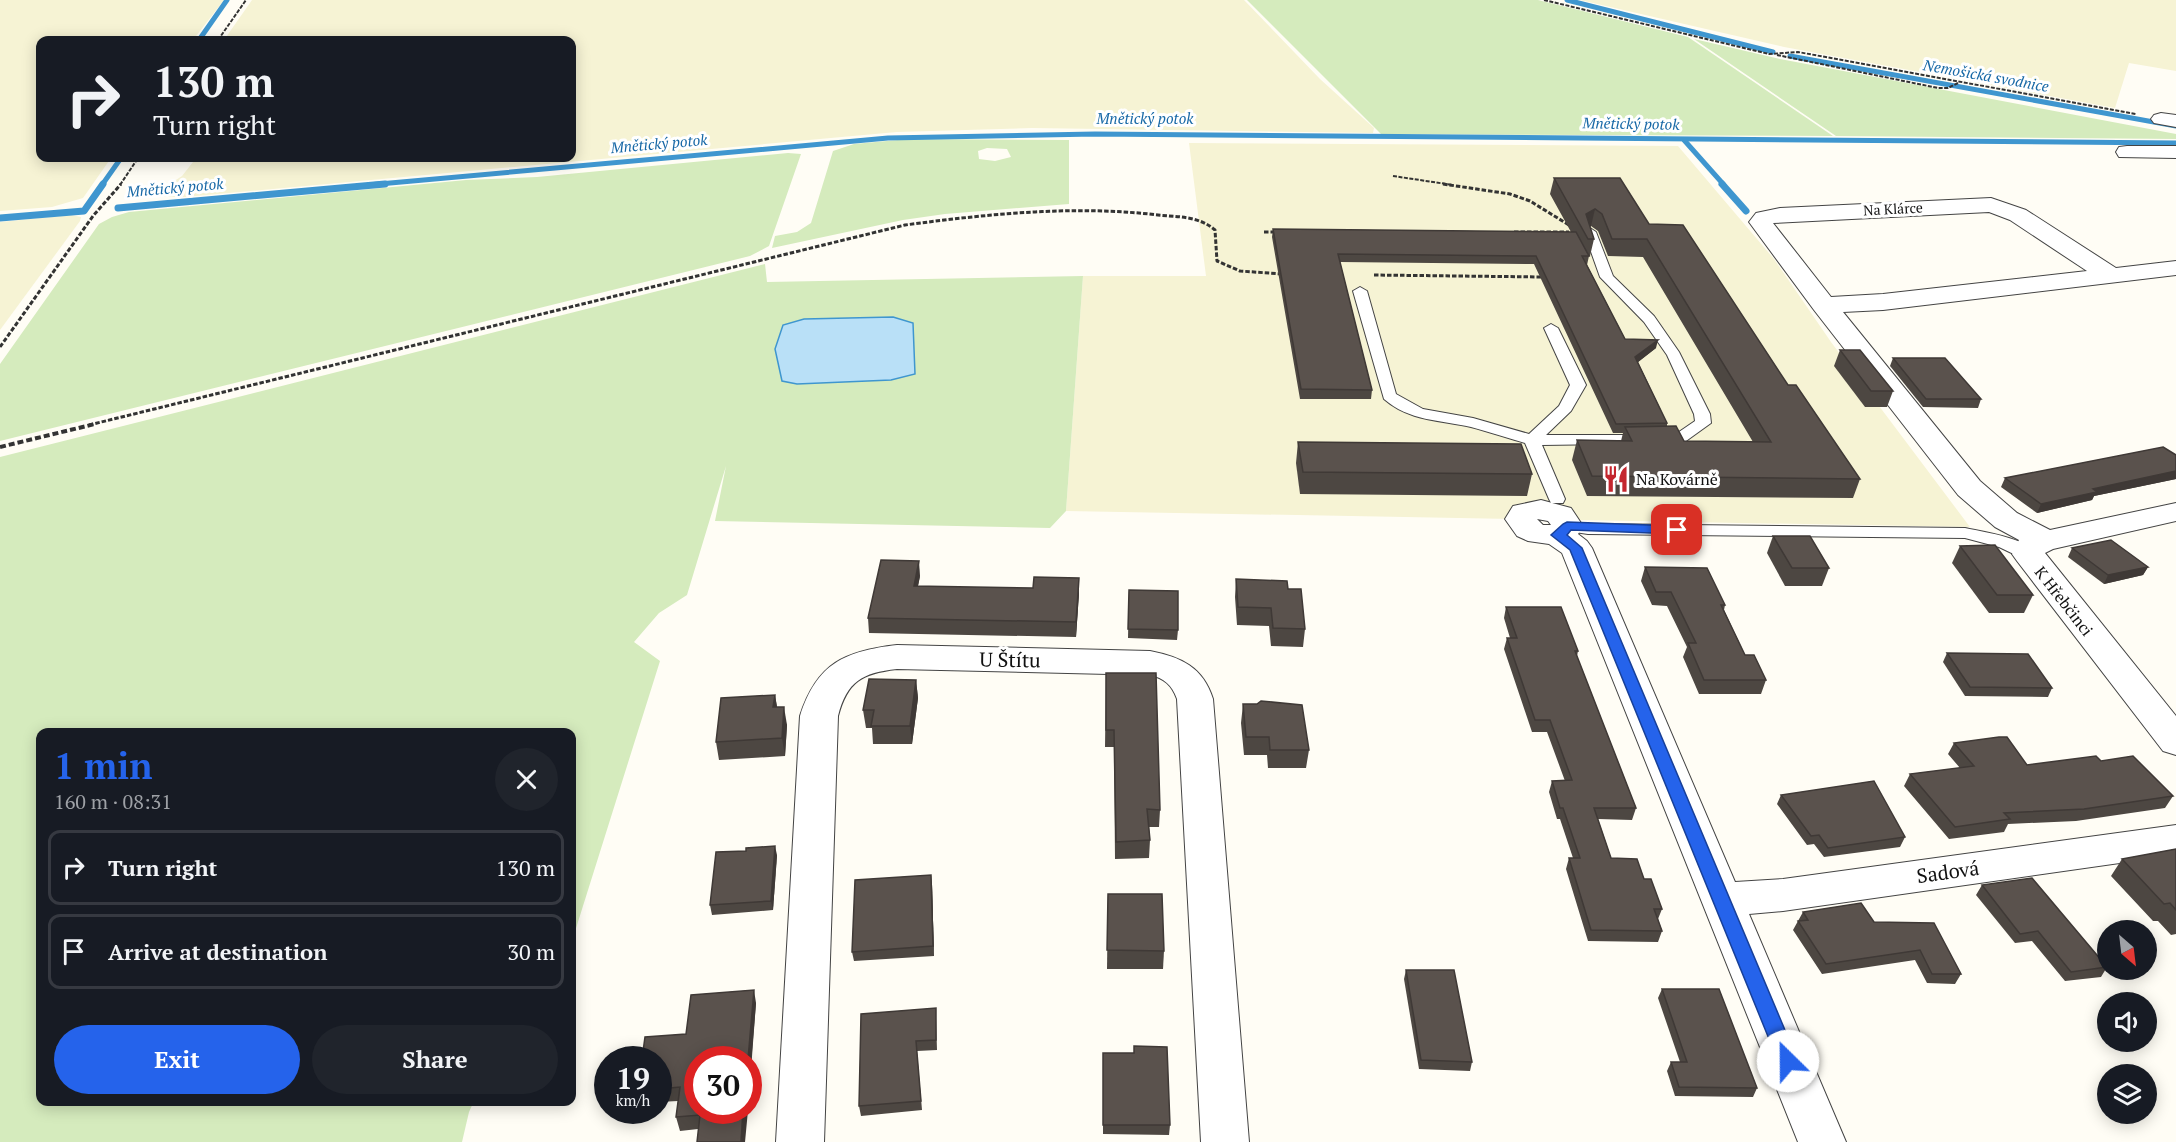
<!DOCTYPE html>
<html lang="en">
<head>
<meta charset="utf-8">
<style>
  :root { --surface:#171b24; --page:#20242c; --text:#f1f3f6; --muted:#9ea1a6; --line:#363941; --accent:#2563eb }
  body { margin:0; font-family:"PT Serif",serif; background:var(--page); color:var(--text); height:100vh; display:flex; flex-direction:column; font-size:22px; white-space:nowrap }
  * { box-sizing:border-box; margin:0 }
  p { font-size:20px; color:var(--muted) }
  .icon { flex:none; width:33px; height:33px; fill:none; stroke:currentColor; stroke-width:2; stroke-linecap:round; stroke-linejoin:round }
  .map { position:relative; flex:1; overflow:hidden }
  .details { position:absolute; left:36px; top:728px; width:540px; height:378px; display:flex; flex-direction:column; background:var(--surface); border-radius:12px; box-shadow:0 3px 15px #0003 }
  .details>* { flex:none }
  .banner { position:absolute; left:36px; top:36px; width:540px; height:126px; border-radius:12px; box-shadow:0 3px 15px #0003; background:#171b24; color:var(--text); overflow:hidden }
  .needle { width:39px; rotate:152deg }
  .buttons { position:absolute; left:2097px; top:920px; display:grid; gap:12px }
  .buttons a { display:grid; place-items:center; width:60px; height:60px; border-radius:50%; background:var(--surface); box-shadow:0 3px 15px #0003; font-size:30px }
  .speed { position:absolute; left:594px; top:1046px; display:flex; gap:12px; font-size:30px; font-weight:700; text-align:center }
  .speed>* { display:grid; place-content:center; width:78px; height:78px; border-radius:50%; background:var(--surface); box-shadow:0 3px 15px #0003; line-height:1 }
  .speed small { font-size:15px; font-weight:400 }
  .speed .limit { border:9px solid #d22; background:#fff; color:#111 }
  .pin { position:absolute; display:grid; place-items:center; width:51px; height:51px; color:#fff; margin:-26px; border-radius:12px; box-shadow:0 3px 9px #0006 }
  .me { position:absolute; width:66px; margin:-33px; rotate:337deg; stroke-linejoin:round; filter:drop-shadow(0 0 4px #0008) }
  .turn { display:flex; align-items:center; gap:21px; height:126px; padding:0 18px; font-size:27px }
  .turn .icon { width:78px; height:78px; stroke-width:2.5 }
  .turn b { display:block; font-size:42px; line-height:51px }
  .round { display:grid; place-items:center; flex:none; width:63px; height:63px; border-radius:32px; background:var(--page) }
  .overview { display:flex; align-items:center; justify-content:space-between; height:102px; padding:0 18px }
  h1 { font-size:36px; font-weight:600; line-height:45px; color:var(--accent) }
  .action { display:flex; gap:12px; margin-top:auto; padding:12px 18px }
  .action a { flex:1; height:69px; border-radius:36px; background:var(--accent); color:#fff; font-size:24px; font-weight:600; line-height:69px; text-align:center }
  .action a+a { background:var(--page); color:var(--text) }
  ul { padding:0; list-style:none }
  li { display:flex; align-items:center; gap:18px; height:75px; margin:0 12px 9px; padding:0 6px; border:3px solid var(--line); border-radius:12px }
  li div { flex:1 }
  li b { display:block; font-size:22px }
  li em { font-style:normal }
  .map>svg:first-child { display:block }
  .farmland { fill:#f6f3d4 }
  .green { fill:#d5ebbd; fill-rule:evenodd }
  .water { fill:#b9e0f7; stroke:#3f96cf; stroke-width:1.5 }
  .lines { fill:none; stroke-linecap:round; stroke-linejoin:round }
  .stream-far1 { stroke:#3f96cf; stroke-width:5 }
  .stream { stroke:#3f96cf; stroke-width:7 }
  .lane-casing { stroke:#444; stroke-width:2 }
  .street-casing { stroke:#444; stroke-width:2 }
  .path-far2 { stroke:#333; stroke-width:2; stroke-dasharray:4 1.5; stroke-linecap:butt }
  .path-far1 { stroke:#333; stroke-width:3; stroke-dasharray:4.5 2; stroke-linecap:butt }
  .path { stroke:#333; stroke-width:4; stroke-dasharray:6 3; stroke-linecap:butt }
  .lane { fill:#fff; fill-rule:evenodd }
  .street { fill:#fff; fill-rule:evenodd }
  .wall { fill:#4d4742; fill-rule:evenodd }
  .shaded-wall { fill:#3f3936 }
  .building { fill:#5a524d; stroke:#3f3936; stroke-width:1.5 }
  .route { fill:#2563eb; stroke:#184099; stroke-width:1.5 }
  .labels { text-anchor:middle; stroke-width:6; stroke-linejoin:round; paint-order:stroke }
  .far-street-label { font-size:14px; fill:#111; stroke:#fff }
  .far-water-label { font-size:15px; font-style:italic; fill:#1768a6; stroke:#fff }
  .poi-label { font-size:16px; fill:#111; stroke:#fff; text-anchor:start }
  .street-label { font-size:16px; fill:#111; stroke:#fff }
  .near-street-label { font-size:20px; fill:#111; stroke:#fff }
</style>
</head>
<body>
<div class="map">
<svg width="2176" height="1142" viewBox="0 0 2176 1142">
  <rect width="100%" height="100%" fill="#fffdf5"/>
  <g class="farmland">
    <path d="M0 0H224L193 40H40V158H111L83 198 52 207 0 211Z"/>
    <path d="M252 0H1244L1320 79 1374 128 1373 133 1032 128 897 132 185 197H166L156 193 182 176 193 162 185 158H572V40H224Z"/>
    <path d="M1580 0H2176V71L2129 63 2115 108 1784 47Z"/>
    <path d="M1189 143 1678 146 1774 259 1831 342 1970 527 1066 511 1083 276H1206Z"/>
    <path d="M71 215 81 217 80 221 0 330V222Z"/>
  </g>
  <g class="green">
    <path d="M1247 0H1538L1688 37 1833 136 1381 134Z"/>
    <path d="M1694 39 1780 59 2176 134V139L1836 136Z"/>
    <path d="M909 139 1069 140V204L945 214 903 220 772 248 775 236 797 232 811 223 833 151 854 144ZM987 148 1007 149 1011 157 995 161 979 159 978 151Z"/>
    <path d="M788 153 801 154 769 246 750 256 0 441V364L99 224 112 217 129 212 466 180 537 177Z"/>
    <path d="M765 264 767 282 1083 276 1066 511 1050 528 715 521 726 466 687 595 659 613 634 642 660 661 572 941V732H40V1101H474L469 1112 462 1142H0V457Z"/>
  </g>
  <path class="water" d="M893 317 913 323 915 374 891 380 797 384 782 381 775 349 783 325 804 319Z"/>
  <g class="lines">
    <g class="stream-far1">
      <path d="M1567 0 1773 52"/>
      <path d="M199 40 227 0"/>
      <path d="M1790 56 2176 126"/>
      <path d="M1684 140 1724 185"/>
      <path d="M102 185 121 158"/>
      <path d="M368 185 888 138 1095 134 2176 143"/>
    </g>
    <g class="stream">
      <path d="M1722 184 1746 211"/>
      <path d="M118 208 385 184"/>
      <path d="M0 218 84 211 103 184"/>
    </g>
    <defs>
      <g id="lane">
        <path d="M1590 228 1596 232 1613 276 1654 316 1679 352 1710 414 1711 423 1686 441 1680 443 1542 445 1565 499 1563 503H1551L1549 499 1525 443C1507 438 1490 432 1471 427 1440 420 1409 421 1384 399L1353 291 1360 287 1367 291 1396 394 1423 409 1473 418 1529 434 1559 406 1570 385 1544 328 1551 324 1558 328 1586 385 1571 411 1546 435H1661L1676 434 1695 421 1694 414 1667 355 1644 322 1600 277 1584 232Z"/>
        <path d="M1567 521 1588 524 1965 528C1984 532 2026 538 2037 554L2034 558H2022L1999 547 1965 538 1588 534 1561 530 1558 526 1561 522Z"/>
      </g>
      <g id="street">
        <path d="M2161 113 2176 115V127L2154 123 2151 119 2154 115Z"/>
        <path d="M2127 146H2176V158L2119 157 2116 152 2119 147Z"/>
        <path d="M1991 198 2026 210 2116 268 2176 261V275L1883 310 1843 312 1980 481 2017 513 2050 530 2176 503V521L2053 549 2045 553 2176 716V755L2163 751 2017 561 2012 554 2019 540 1995 527 1958 495 1814 310 1749 222 1756 213 1780 208ZM1989 212 2010 220 2087 271 1883 294 1831 297 1773 223Z"/>
        <path d="M1541 500 1571 508 1583 526 1578 534 1587 541 1592 548 1735 882 1783 879 2176 825V855L1783 911 1749 914 1846 1142H1798L1562 553 1549 544 1528 541 1517 536 1505 519 1513 506ZM1537 519 1548 521 1551 525H1543Z"/>
        <path d="M897 645 1150 651C1181 657 1203 667 1213 699L1249 1142H1201L1177 699C1172 685 1164 678 1150 675L897 669C862 673 847 681 838 716L824 1142H776L800 716C817 663 845 651 897 645Z"/>
      </g>
    </defs>
    <use href="#lane" class="lane-casing"/>
    <use href="#street" class="street-casing"/>
    <g class="path-far2">
      <path d="M1544 0 1769 54 1798 52 2136 114"/>
      <path d="M218 40 246 0"/>
      <path d="M1777 55 1938 88H1948L1958 83"/>
      <path d="M1393 176 1453 185"/>
      <path d="M120 185 138 158"/>
    </g>
    <g class="path-far1">
      <path d="M1443 184 1510 194 1530 201 1569 225"/>
      <path d="M1264 232H1275"/>
      <path d="M1514 232H1569"/>
      <path d="M1374 275 1543 277"/>
      <path d="M0 347 93 216 121 184"/>
      <path d="M89 425 905 225C989 214 1073 205 1158 215 1178 217 1199 216 1215 230L1217 261 1240 271 1282 274"/>
    </g>
    <path class="path" d="M0 447 95 424"/>
    <use href="#lane" class="lane"/>
    <use href="#street" class="street"/>
  </g>
  <g class="wall">
    <path d="M1554 178 1649 224 1788 385 1860 479 1853 498 1587 496 1572 460 1577 440 1621 441 1623 433H1613L1534 264 1340 262 1372 390 1371 399H1300L1272 237 1273 229 1571 232 1550 194ZM1591 226 1598 231 1608 256 1643 257 1753 442 1684 441 1667 426V423L1638 362 1656 348 1625 339 1587 265 1589 256H1590L1594 239 1590 227Z"/>
    <path d="M1840 350 1893 391 1887 407H1865L1834 366Z"/>
    <path d="M1893 358 1981 399 1978 408 1923 407 1890 366Z"/>
    <path d="M1298 442 1532 474 1527 496 1300 494 1296 463Z"/>
    <path d="M2176 455V479L2094 496 2092 500 2037 513 2001 487 2005 478Z"/>
    <path d="M1773 536 1829 568 1822 586H1785L1767 553Z"/>
    <path d="M1960 546 2033 595 2024 613H1989L1952 563Z"/>
    <path d="M2072 548 2148 567 2143 575 2104 584 2068 557Z"/>
    <path d="M1645 567 1725 605 1724 610 1745 655 1766 680 1761 694H1699L1683 657 1687 647 1667 606 1652 605 1641 581Z"/>
    <path d="M920 576 918 586 1079 593 1076 637 869 633 868 618Z"/>
    <path d="M1236 579 1305 629 1303 647 1271 646 1269 626 1237 625 1235 597Z"/>
    <path d="M1129 590 1178 630 1177 640 1128 638Z"/>
    <path d="M1506 607 1578 651 1577 656 1636 808 1632 820 1598 819 1611 858 1644 879 1662 909 1658 919 1662 931 1658 942 1588 941 1566 869 1569 858H1573L1560 819H1557L1549 792 1552 781H1565L1547 732H1532L1504 649 1507 638H1510L1504 618Z"/>
    <path d="M1947 653 2052 688 2048 697 1965 696 1943 662Z"/>
    <path d="M1106 673 1160 810 1159 827H1149L1150 840 1149 858 1115 859 1114 747H1105Z"/>
    <path d="M916 680 918 698 912 744H873L872 728H866L863 710Z"/>
    <path d="M775 695 777 707 787 725 785 756 719 760 716 742Z"/>
    <path d="M1243 704 1309 750 1306 768H1268L1267 755H1244L1241 723Z"/>
    <path d="M1954 743 2027 765 2101 761 2173 796 2165 808 2076 821 2008 824 2004 832 1949 839 1904 786 1910 774 1960 768 1948 754Z"/>
    <path d="M1781 795 1905 837 1900 847 1824 857 1814 844 1807 845 1777 804Z"/>
    <path d="M2176 849V934L2171 935 2158 921H2153L2111 876 2122 859Z"/>
    <path d="M777 855 773 910 712 915 710 905Z"/>
    <path d="M932 884 934 956 854 961 852 952Z"/>
    <path d="M1982 885 2107 967 2101 977 2065 981 2032 941 2015 943 1976 895Z"/>
    <path d="M1108 894 1164 951 1163 969H1107Z"/>
    <path d="M1803 912 1874 922 1961 974 1955 984 1927 983 1915 960 1822 974 1793 930Z"/>
    <path d="M1406 970 1472 1062 1470 1071 1419 1069 1404 979Z"/>
    <path d="M1662 989 1757 1088 1753 1097 1675 1096 1667 1071 1671 1062H1680L1658 998Z"/>
    <path d="M756 1003 748 1110 698 1129 680 1131 676 1117 678 1101 658 1102V1059L686 1034Z"/>
    <path d="M936 1018 937 1050 917 1051 922 1110 861 1116 859 1106Z"/>
    <path d="M1103 1053 1170 1125 1169 1135 1103 1134Z"/>
  </g>
  <g class="shaded-wall">
    <path d="M1595 209 1591 226 1583 231 1586 214Z"/>
    <path d="M1658 340 1656 348 1633 366 1635 357Z"/>
    <path d="M2176 471V479L2094 496 2092 500 2037 513 2041 504 2093 489Z"/>
    <path d="M919 561 920 576 915 600 914 586Z"/>
    <path d="M2148 567 2143 575 2104 584 2108 575Z"/>
    <path d="M1079 578V593L1076 637V622Z"/>
    <path d="M916 680 918 698 912 744 910 726Z"/>
    <path d="M775 695 778 713 773 707Z"/>
    <path d="M784 707 787 725 785 756 782 738Z"/>
    <path d="M775 846 777 855 773 910 771 901Z"/>
    <path d="M931 875 932 884 934 956 933 946Z"/>
    <path d="M754 990 756 1003 748 1100V1059Z"/>
    <path d="M743 1110H748L745 1142H741Z"/>
  </g>
  <g class="building">
    <path d="M1554 178H1620L1649 224 1683 225 1788 385H1796L1860 479 1592 476 1577 440 1632 441 1625 427 1676 426 1684 441 1771 442 1647 239H1612L1602 214 1595 209 1586 214 1594 239H1588Z"/>
    <path d="M1273 229 1576 232 1589 256H1582L1625 339 1658 340 1635 357 1667 423 1616 424 1536 256 1338 254 1372 390 1301 389Z"/>
    <path d="M1840 350H1860L1893 391H1871Z"/>
    <path d="M1893 358H1945L1981 399H1926Z"/>
    <path d="M1298 442 1521 444 1532 474 1303 472Z"/>
    <path d="M2163 447 2176 455V471L2093 489 2097 492 2041 504 2005 478Z"/>
    <path d="M1773 536H1810L1829 568H1792Z"/>
    <path d="M2111 540 2148 567 2108 575 2072 548Z"/>
    <path d="M1995 545 2033 595H1997L1960 546Z"/>
    <path d="M881 560 919 561 914 586 1033 588 1034 577 1079 578 1076 622 868 618Z"/>
    <path d="M1645 567 1707 568 1725 605H1721L1745 655H1754L1766 680H1704L1688 643H1696L1671 592H1656Z"/>
    <path d="M1236 579 1287 581 1288 589H1301L1305 629 1273 628 1271 608 1238 607Z"/>
    <path d="M1129 590 1178 591V630L1128 629Z"/>
    <path d="M1506 607H1561L1578 651H1575L1636 808H1594L1611 858 1637 859 1644 879H1651L1662 909H1654L1662 931 1591 930 1569 858H1580L1563 808H1560L1552 781 1572 780 1550 720H1535L1507 638H1517Z"/>
    <path d="M1947 653 2028 654 2052 688 1970 687Z"/>
    <path d="M1106 673H1156L1160 810 1147 809 1150 840 1116 842 1114 730H1106Z"/>
    <path d="M869 679 916 680 910 726H871L874 710H863Z"/>
    <path d="M775 695 773 707H784L782 738 716 742 721 698Z"/>
    <path d="M1261 701 1302 705 1309 750H1270L1269 737H1246L1243 704H1257Z"/>
    <path d="M1999 737H2007L2027 765 2096 756 2101 761 2133 756 2173 796 2084 809 2004 813 2010 819 1955 827 1910 774 1974 766 1954 743Z"/>
    <path d="M1874 781 1905 837 1828 848 1819 835 1811 836 1781 795Z"/>
    <path d="M775 846 771 901 710 905 716 852 746 851V848Z"/>
    <path d="M2176 849V910L2170 903 2164 904 2122 859Z"/>
    <path d="M931 875 933 946 852 952 855 880Z"/>
    <path d="M2032 878 2107 967 2071 972 2038 931 2020 934 1982 885Z"/>
    <path d="M1108 894H1162L1164 951 1107 950Z"/>
    <path d="M1861 903 1874 922 1934 923 1961 974H1932L1920 950 1826 964 1798 921 1808 920 1803 912Z"/>
    <path d="M1406 970H1454L1472 1062 1421 1060Z"/>
    <path d="M1662 989H1719L1757 1088 1679 1087 1671 1062H1687Z"/>
    <path d="M754 990 748 1059H698V1110H743L741 1142H697L700 1115 676 1117 680 1087 658 1089V1059H642L645 1037 686 1034 691 995Z"/>
    <path d="M936 1008V1040L916 1041 921 1101 859 1106 861 1014Z"/>
    <path d="M1134 1046 1167 1047 1170 1125H1103V1053H1134Z"/>
  </g>
  <path class="route" d="M1567 522 1677 526 1683 530 1677 534 1571 530 1567 535 1582 548 1798 1061 1795 1067 1788 1069 1781 1067 1778 1061 1570 550 1551 535 1563 524Z"/>
  <defs>
    <symbol id="restaurant-bare" viewBox="-9 -9 18 18"><path d="M-5-6h1v4h1v-4h1v4h1v-4h1v5L-1.5 .5V6h-2V.5L-5-1ZM5-6V6H3V1.5H1.5Q1.5-4 5-6Z" fill="#c4262e" stroke="#fff" stroke-width="2.5" paint-order="stroke"/></symbol>
  </defs>
  <g fill-rule="evenodd">
    <use href="#restaurant-bare" x="1597" y="460" width="38" height="38"/>
  </g>
  <g class="labels">
    <g class="far-street-label">
      <text transform="translate(1893 209) rotate(-3)" y="5">Na Klárce</text>
    </g>
    <g class="far-water-label">
      <text transform="translate(1986 76) rotate(10)" y="5">Nemošická svodnice</text>
      <text x="1145" y="124">Mnětický potok</text>
      <text transform="translate(1631 124) rotate(1)" y="5">Mnětický potok</text>
      <text transform="translate(659 144) rotate(-5)" y="5">Mnětický potok</text>
      <text transform="translate(175 188) rotate(-5)" y="5">Mnětický potok</text>
    </g>
    <g class="poi-label">
      <text x="1636" y="485">Na Kovárně</text>
    </g>
    <g class="street-label">
      <text transform="translate(2064 601) rotate(52)" y="6">K Hřebčinci</text>
    </g>
    <g class="near-street-label">
      <text transform="translate(1010 660) rotate(1)" y="7">U Štítu</text>
      <text transform="translate(1948 872) rotate(-8)" y="7">Sadová</text>
    </g>
  </g>
</svg>
<div class="buttons">
<a><svg class="needle" viewBox="-14 -14 28 28"><path d="M0-13l5 13h-10z" fill="#e53935"/><path d="M0 13l5-13h-10z" fill="#9ea1a6"/></svg></a>
<a><svg class="icon" aria-label="sound" viewBox="0 0 24 24"><path d="M4 9h4l5-4v14l-5-4H4zM17 9q2 3 0 6"/></svg></a>
<a><svg class="icon" aria-label="layers" viewBox="0 0 24 24"><path d="M12 4l9 5-9 5-9-5zM3 14l9 5 9-5"/></svg></a>
</div>
<div class="speed"><div>19<small>km/h</small></div><div class="limit">30</div></div>
<div class="pin" style="left:1677px;top:530px;background:#d93025"><svg class="icon" aria-label="arrive" viewBox="0 0 24 24"><path d="M6 21V4h12l-3 4 3 4H6"/></svg></div>
<svg class="me" style="left:1788px;top:1061px" viewBox="-20 -20 40 40"><circle r="19" fill="#fff"/><path d="M0-13L10 11 0 6-10 11z" fill="#2563eb"/></svg>
<div class="banner">
<div class="turn"><svg class="icon" aria-label="right" viewBox="0 0 24 24"><path d="M7 20v-9h11M14 6l5 5-5 5"/></svg><div><b>130 m</b>Turn right</div></div>
</div>
<section class="details">
<div class="overview"><div><h1>1 min</h1><p>160 m · 08:31</p></div><a class="round"><svg class="icon" aria-label="close" viewBox="0 0 24 24"><path d="M6 6l12 12M18 6L6 18"/></svg></a></div>
<ul>
<li><svg class="icon" aria-label="right" viewBox="0 0 24 24"><path d="M7 20v-9h11M14 6l5 5-5 5"/></svg><div><b>Turn right</b></div><em>130 m</em></li>
<li><svg class="icon" aria-label="arrive" viewBox="0 0 24 24"><path d="M6 21V4h12l-3 4 3 4H6"/></svg><div><b>Arrive at destination</b></div><em>30 m</em></li>
</ul>
<div class="action"><a>Exit</a><a>Share</a></div>
</section>
</div>
</body>
</html>
